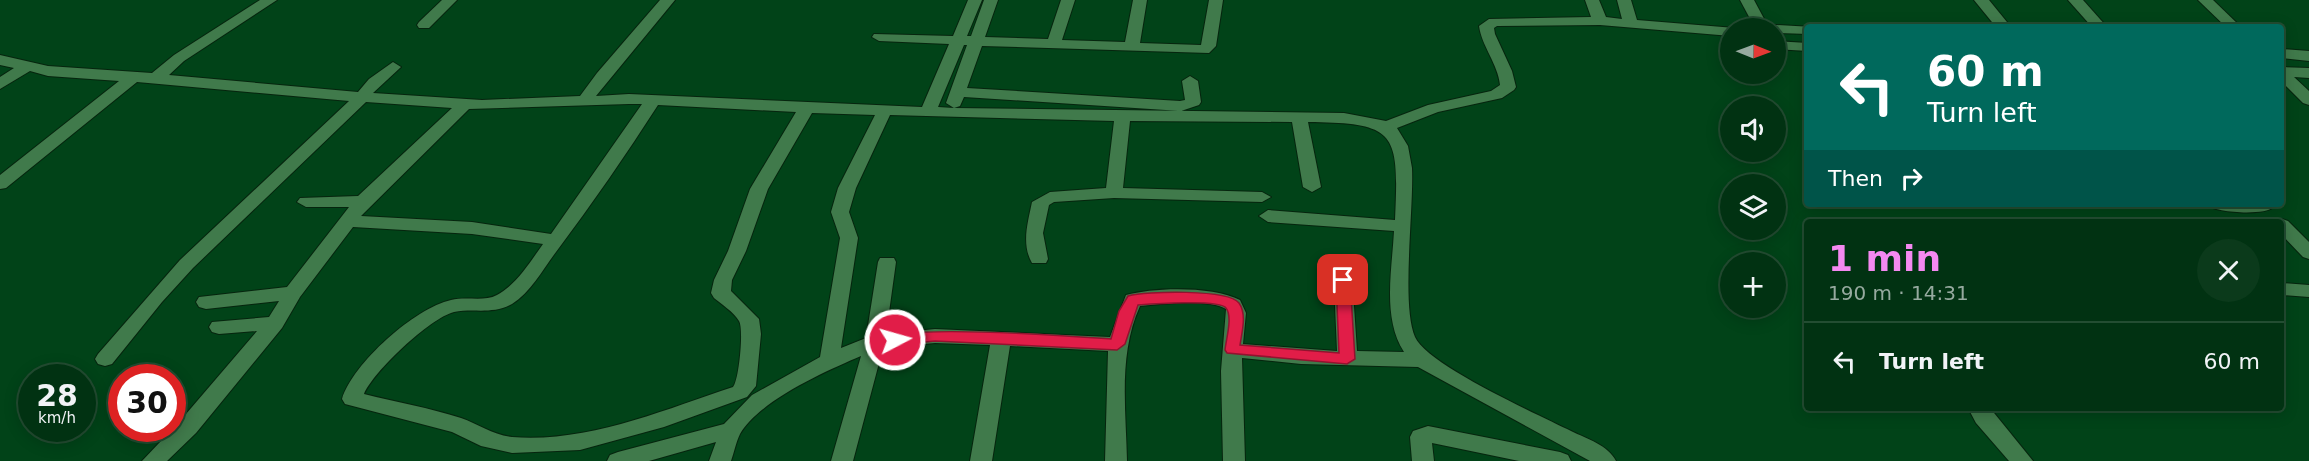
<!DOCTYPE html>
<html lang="en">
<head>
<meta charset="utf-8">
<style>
  :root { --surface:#013212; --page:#0b3a1b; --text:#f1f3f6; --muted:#96aa9f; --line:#234d32; --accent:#f489f0 }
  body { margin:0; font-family:"DejaVu Sans",sans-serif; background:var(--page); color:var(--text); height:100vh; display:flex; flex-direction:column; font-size:22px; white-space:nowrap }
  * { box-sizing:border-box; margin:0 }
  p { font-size:20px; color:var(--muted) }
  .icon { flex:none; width:33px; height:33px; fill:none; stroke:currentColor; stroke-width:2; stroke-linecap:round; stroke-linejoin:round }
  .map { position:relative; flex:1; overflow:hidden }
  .panel { position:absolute; left:1804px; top:219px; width:480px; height:192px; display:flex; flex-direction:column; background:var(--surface); border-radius:6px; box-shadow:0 3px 15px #0003,0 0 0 2px var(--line) }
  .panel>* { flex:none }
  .hud { position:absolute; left:1804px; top:24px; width:480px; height:183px; border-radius:6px; box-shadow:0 3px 15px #0003,0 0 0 2px var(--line); background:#00695c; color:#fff; overflow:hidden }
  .needle { width:39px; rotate:91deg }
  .tools { position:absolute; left:1720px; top:18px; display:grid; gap:12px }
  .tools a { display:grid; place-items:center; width:66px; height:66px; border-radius:50%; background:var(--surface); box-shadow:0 3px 15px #0003,0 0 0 2px var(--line); font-size:30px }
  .speed { position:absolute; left:18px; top:364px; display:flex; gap:12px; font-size:30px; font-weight:700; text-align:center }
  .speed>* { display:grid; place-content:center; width:78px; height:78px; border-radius:50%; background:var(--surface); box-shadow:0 3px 15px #0003,0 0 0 2px var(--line); line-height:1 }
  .speed small { font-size:15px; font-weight:400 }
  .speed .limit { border:9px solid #d22; background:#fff; color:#111 }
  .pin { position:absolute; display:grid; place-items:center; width:51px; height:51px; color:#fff; margin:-26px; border-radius:12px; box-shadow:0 3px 9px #0006 }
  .me { position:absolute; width:66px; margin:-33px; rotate:84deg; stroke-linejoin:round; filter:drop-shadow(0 0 4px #0008) }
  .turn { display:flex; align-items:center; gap:21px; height:126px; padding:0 24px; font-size:27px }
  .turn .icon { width:78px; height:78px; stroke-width:2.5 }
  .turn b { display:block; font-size:42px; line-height:51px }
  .then { display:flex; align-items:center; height:57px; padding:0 24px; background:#0003; gap:12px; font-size:22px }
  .round { display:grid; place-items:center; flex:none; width:63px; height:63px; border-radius:32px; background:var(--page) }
  .head { display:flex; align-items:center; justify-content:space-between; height:102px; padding:0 24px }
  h1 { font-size:36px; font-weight:700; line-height:45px; color:var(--accent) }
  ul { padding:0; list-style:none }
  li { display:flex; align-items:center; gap:18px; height:78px; padding:0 24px; border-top:2px solid var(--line) }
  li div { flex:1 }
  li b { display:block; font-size:22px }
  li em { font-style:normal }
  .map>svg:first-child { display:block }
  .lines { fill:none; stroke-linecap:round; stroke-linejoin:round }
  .street-casing { stroke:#06250e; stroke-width:2 }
  .street { fill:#407a4b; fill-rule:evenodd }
  .route { fill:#e11d48; stroke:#92132f; stroke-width:1.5 }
</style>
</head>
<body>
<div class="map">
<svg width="2309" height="461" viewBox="0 0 2309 461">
  <rect width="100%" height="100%" fill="#014318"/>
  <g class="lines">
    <defs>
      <g id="street">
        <path d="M260 0H277L184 61 169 75 358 92 369 79 393 62 401 67 373 93 482 100 580 96 597 73 660 0H675L596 96 629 94 922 107 949 44 879 41 872 37 874 34 953 36 968 0H982L967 36H971L984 0H998L985 37 1048 39 1061 0H1075L1062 40 1125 42 1133 0H1147L1140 43 1201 45 1209 0H1223L1216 46 1209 53 982 46 967 88 1180 101 1185 100 1182 81 1190 76 1198 81 1201 102 1199 105 1181 111 964 97 960 106 954 108 1344 113 1386 121 1428 105 1491 91 1500 85C1498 64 1482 47 1479 26L1489 19 1591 17 1585 0H1599L1606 17 1622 19 1617 0H1631L1637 20 1735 28H1731V36L1600 25 1497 26 1494 28 1495 34 1512 71 1516 87 1514 90 1502 98 1438 112 1397 128 1408 146 1412 168C1414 209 1401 305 1415 337 1427 365 1541 416 1571 431 1587 439 1608 445 1616 461H1590L1418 367 1301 364 1242 358 1245 461H1223L1221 371 1226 309C1206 298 1162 304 1140 306 1118 354 1126 410 1127 461H1105L1108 351 1010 346 992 461H970L990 345 935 343 883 348 853 461H831L861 356C826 371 760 400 740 434 736 442 734 453 731 461H709L716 442 649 461H607L610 455 618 452 724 424 752 395 820 357 840 238 831 212 838 188 875 115 812 113 768 189 746 251 732 280 731 291 759 319 761 334 756 386 747 397 664 427 580 450 512 453 481 446 452 432 345 404 342 399C353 363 415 308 451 300 466 296 484 302 497 295 517 284 530 262 543 244L472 234 353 227 300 297 282 328 196 433 167 461H142L180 421 257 331 219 334 212 332 209 327 212 322 269 317 279 301 206 309 199 307 196 302 199 297 287 287 349 207H306L297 202 300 198 358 196 452 108 366 102 193 268 162 302 112 364 105 366 98 364 95 359 98 354 180 260 349 101 137 82 6 188 0 189V175L119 81 48 76 30 71 0 89V77L14 68 0 65V55L48 66 152 73 174 55ZM964 45H967L946 103 954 108 938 107ZM629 104H642L551 234 472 222 361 216 469 109ZM658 105 796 112 750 189 728 251 714 280 711 293 714 298C721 304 734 312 739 321 744 329 739 380 733 387 663 410 588 443 512 437 493 435 478 424 461 418 430 408 396 402 364 394 373 372 430 318 454 312 474 308 493 315 512 304 531 292 543 269 556 252 592 204 626 155 658 105ZM890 115 1114 121 1106 188 1050 192 1032 202C1028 222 1021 244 1032 263H1046L1048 259 1043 233 1049 205 1054 202 1114 198 1262 202 1271 197 1262 192 1123 188 1130 121 1292 122 1303 187 1312 192 1321 187 1308 122C1397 123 1399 132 1395 220L1268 210 1259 216 1268 222 1394 231C1392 270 1382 318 1404 352L1357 351 1351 261 1349 257H1335L1333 261 1337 351 1243 344 1246 313 1240 300C1214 286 1154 287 1126 295L1110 337 935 329 886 334 896 262 894 258H880L878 262 866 338 841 348 858 238 849 212 856 188Z"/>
        <path d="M442 0H457L429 28H419L417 25 419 22Z"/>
        <path d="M1740 0H1754L1769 28H1755Z"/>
        <path d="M1974 0H1989L2011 27H1996Z"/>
        <path d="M2068 0H2083L2107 27H2092Z"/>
        <path d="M2198 0H2213L2241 27H2226Z"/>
        <path d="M1776 25 1813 27H1808V34L1776 33V28H1769Z"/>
        <path d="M1776 41 1808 43V51L1776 49Z"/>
        <path d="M2282 49 2309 51V61L2282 58Z"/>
        <path d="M2282 67 2309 68V78L2294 77 2309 91V105L2303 103 2282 82Z"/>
        <path d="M2206 204H2271L2273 207C2266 216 2213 213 2206 204Z"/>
        <path d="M2282 219 2288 221 2309 242V259L2303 257 2282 235V222H2275Z"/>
        <path d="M2282 283 2309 285V297L2282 295Z"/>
        <path d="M1968 408H1990L2033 461H2009L1976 423Z"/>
        <path d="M1428 426 1560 452 1568 455 1571 461H1519L1432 443 1434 461H1412L1410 437 1413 431Z"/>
      </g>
    </defs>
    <use href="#street" class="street-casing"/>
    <use href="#street" class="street"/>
  </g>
  <path class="route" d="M1343 276 1350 280 1355 359 1347 364 1227 353 1225 350C1226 339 1233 317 1226 308 1220 299 1151 304 1138 305L1125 344 1117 350 935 341 895 345 888 340C898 323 1082 337 1111 339L1119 311 1128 296C1146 291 1228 289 1239 303 1247 314 1242 332 1240 345L1339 353 1336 280Z"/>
</svg>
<div class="tools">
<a><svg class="needle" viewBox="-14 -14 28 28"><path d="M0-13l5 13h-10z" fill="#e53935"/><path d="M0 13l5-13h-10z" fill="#96aa9f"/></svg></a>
<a><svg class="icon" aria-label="sound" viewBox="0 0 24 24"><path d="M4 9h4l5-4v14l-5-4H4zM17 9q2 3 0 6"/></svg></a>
<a><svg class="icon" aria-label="layers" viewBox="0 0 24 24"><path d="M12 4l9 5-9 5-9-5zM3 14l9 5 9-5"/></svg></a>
<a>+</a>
</div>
<div class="speed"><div>28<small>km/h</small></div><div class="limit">30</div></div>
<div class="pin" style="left:1343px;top:280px;background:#d93025"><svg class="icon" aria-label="arrive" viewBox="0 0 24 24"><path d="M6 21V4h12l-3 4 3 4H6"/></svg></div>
<svg class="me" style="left:895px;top:340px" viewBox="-20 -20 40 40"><circle r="17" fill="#e11d48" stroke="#fff" stroke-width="3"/><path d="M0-11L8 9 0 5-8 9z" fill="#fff"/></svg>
<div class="hud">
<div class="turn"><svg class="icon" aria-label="left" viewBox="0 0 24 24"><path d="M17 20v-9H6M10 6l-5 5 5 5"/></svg><div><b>60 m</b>Turn left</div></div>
<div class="then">Then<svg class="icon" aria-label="right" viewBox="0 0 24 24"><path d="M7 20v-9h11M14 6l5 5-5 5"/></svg></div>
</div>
<section class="panel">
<div class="head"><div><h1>1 min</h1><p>190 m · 14:31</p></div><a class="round"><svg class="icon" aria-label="close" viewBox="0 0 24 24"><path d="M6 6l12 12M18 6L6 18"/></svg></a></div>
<ul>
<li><svg class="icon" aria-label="left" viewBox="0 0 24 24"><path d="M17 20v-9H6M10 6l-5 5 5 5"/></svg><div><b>Turn left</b></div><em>60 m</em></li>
</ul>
</section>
</div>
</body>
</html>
